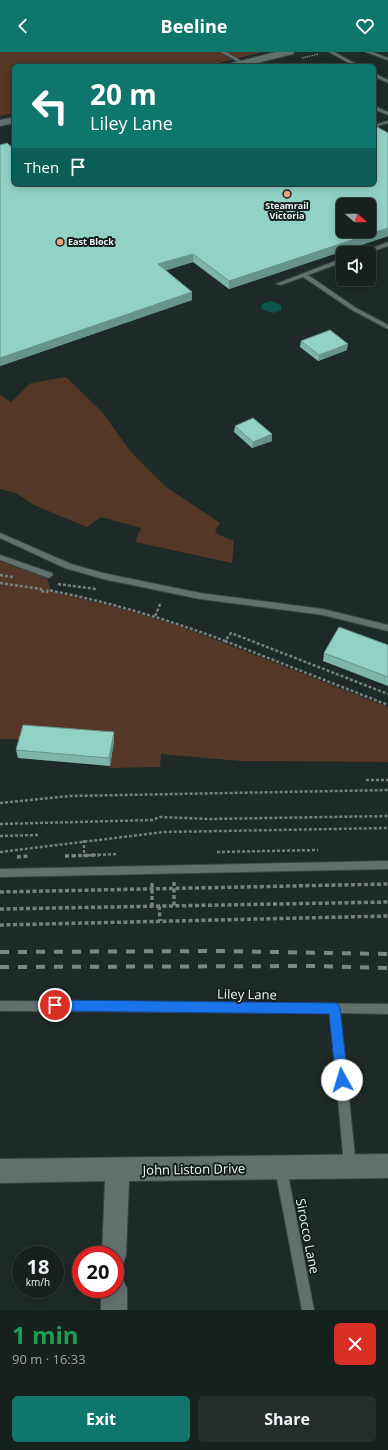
<!DOCTYPE html>
<html lang="en">
<head>
<meta charset="utf-8">
<style>
  :root { --surface:#16201d; --page:#232d2a; --text:#f1f3f6; --muted:#9ea3a4; --line:#353e3b; --accent:#0f766e }
  body { margin:0; font-family:"Open Sans",sans-serif; background:var(--page); color:var(--text); height:100vh; display:flex; flex-direction:column; font-size:15px; white-space:nowrap }
  * { box-sizing:border-box; margin:0 }
  p { font-size:13px; color:var(--muted) }
  .icon { flex:none; width:22px; height:22px; fill:none; stroke:currentColor; stroke-width:2; stroke-linecap:round; stroke-linejoin:round }
  .map { position:relative; height:1258px; overflow:hidden }
  .panel { display:flex; flex-direction:column; background:var(--surface); flex:1 }
  .panel>* { flex:none }
  .top-card { position:absolute; left:12px; top:12px; width:364px; height:122px; border-radius:6px; box-shadow:0 2px 10px #0003,0 0 0 1px var(--line); background:#0f766e; color:#fff; overflow:hidden }
  .needle { width:26px; rotate:110deg }
  .tools { position:absolute; left:336px; top:146px; display:grid; gap:8px }
  .tools a { display:grid; place-items:center; width:40px; height:40px; border-radius:6px; background:var(--surface); box-shadow:0 2px 10px #0003,0 0 0 1px var(--line); font-size:20px }
  .speed { position:absolute; left:12px; top:1194px; display:flex; gap:8px; font-size:20px; font-weight:700; text-align:center }
  .speed>* { display:grid; place-content:center; width:52px; height:52px; border-radius:50%; background:var(--surface); box-shadow:0 2px 10px #0003,0 0 0 1px var(--line); line-height:1 }
  .speed small { font-size:10px; font-weight:400 }
  .speed .limit { border:6px solid #d22; background:#fff; color:#111 }
  .pin { position:absolute; display:grid; place-items:center; width:34px; height:34px; color:#fff; margin:-17px; border:2px solid #fff; border-radius:50%; box-shadow:0 1px 4px #0007 }
  .me { position:absolute; width:44px; margin:-22px; rotate:354deg; stroke-linejoin:round; filter:drop-shadow(0 0 3px #0008) }
  .turn { display:flex; align-items:center; gap:14px; height:84px; padding:0 12px; font-size:18px }
  .turn .icon { width:52px; height:52px; stroke-width:2.5 }
  .turn b { display:block; font-size:28px; line-height:34px }
  .then { display:flex; align-items:center; height:38px; padding:0 12px; background:#0003; gap:8px; font-size:15px }
  .round { display:grid; place-items:center; flex:none; width:42px; height:42px; border-radius:6px; background:var(--page) }
  .overview { display:flex; align-items:center; justify-content:space-between; height:68px; padding:0 12px }
  h1 { font-size:24px; font-weight:700; line-height:30px; color:#1e9e55 }
  .button { display:flex; gap:8px; margin-top:auto; padding:8px 12px }
  .button a { flex:1; height:46px; border-radius:6px; background:var(--accent); color:#fff; font-size:16px; font-weight:700; line-height:46px; text-align:center }
  .button a+a { background:var(--page); color:var(--text) }
  header { display:flex; justify-content:space-between; align-items:center; height:52px; padding:0 12px; background:var(--accent); color:#fff; font-size:18px; font-weight:700 }
  .map>svg:first-child { display:block }
  .green { fill:#543726 }
  .water { fill:#0b554a }
  .lines { fill:none; stroke-linecap:round; stroke-linejoin:round }
  .service-casing { stroke:#3a4442; stroke-width:2 }
  .minor-casing { stroke:#3a4442; stroke-width:2 }
  .tertiary-casing { stroke:#3a4442; stroke-width:2 }
  .path-far2 { stroke:#77817e; stroke-width:1.5; stroke-dasharray:1.5 1; stroke-linecap:butt }
  .path-far1 { stroke:#77817e; stroke-width:2.5; stroke-dasharray:3 2; stroke-linecap:butt }
  .path { stroke:#77817e; stroke-width:3.5; stroke-dasharray:4 2.5; stroke-linecap:butt }
  .service { fill:#62706d; fill-rule:evenodd }
  .minor { fill:#62706d; fill-rule:evenodd }
  .tertiary { fill:#62706d; fill-rule:evenodd }
  .rail { stroke:#7c8684; stroke-width:4; stroke-dasharray:9 9; stroke-linecap:butt }
  .wall { fill:#7db5a9 }
  .shaded-wall { fill:#66938a }
  .building { fill:#91d2c5; stroke:#66938a; fill-rule:evenodd }
  .route { fill:#1a73e8; stroke:#114b97 }
  .poi-dot { fill:#efa377; stroke:#15201e; stroke-width:1.5 }
  .labels { text-anchor:middle; stroke-width:4; stroke-linejoin:round; paint-order:stroke }
  .far-poi-label { font-size:9px; font-weight:bold; fill:#ecf4f2; stroke:#15201e }
  .near-street-label { font-size:13px; fill:#ecf4f2; stroke:#15201e }
</style>
</head>
<body>
<header><svg class="icon" aria-label="back" viewBox="0 0 24 24"><path d="M15 5l-7 7 7 7"/></svg>Beeline<svg class="icon" aria-label="heart" viewBox="0 0 24 24"><path d="M12 20l-8-8c-3-5 5-10 8-4 3-6 11-1 8 4z"/></svg></header>
<div class="map">
<svg width="388" height="1258" viewBox="0 0 388 1258">
  <rect width="100%" height="100%" fill="#1e2a27"/>
  <g class="green">
    <path d="M0 0H263L206 14H14V61L0 64Z"/>
    <path d="M66 325 102 360 130 399 166 435 220 471 215 479 217 482 234 489 232 511 135 490 141 476 101 465 87 475 34 453 16 441 0 437V343L11 350 31 331Z"/>
    <path d="M0 509 47 526 51 539 131 559 186 576 388 655V710L241 709 161 702 160 715 109 716 114 689 0 687Z"/>
  </g>
  <path class="water" d="M271 249 281 253V258L273 261 261 257 262 252Z"/>
  <g class="lines">
    <defs>
      <g id="service">
        <path d="M221 0H226L245 11 242 12Z"/>
        <path d="M329 0H334L360 14H355Z"/>
        <path d="M366 0H372L388 6V8Z"/>
        <path d="M374 21 388 28V31L374 24Z"/>
        <path d="M374 54 388 60V63L374 57Z"/>
        <path d="M388 69V71L374 75V73Z"/>
        <path d="M388 190V194L368 201H360Z"/>
        <path d="M343 206V210L308 223 356 256 388 273V277L352 258 303 225 281 233 276 232Z"/>
        <path d="M0 481 71 512 103 521 200 541 323 557 388 573V579L323 563 200 547 103 527 65 516 0 486Z"/>
        <path d="M0 503 52 521 53 523 49 526 46 525 0 508Z"/>
        <path d="M388 809V817L0 825V817Z"/>
        <path d="M0 949 388 952V962L340 961 356 1113 354 1117 350 1119 346 1117 344 1113 330 961 0 959Z"/>
        <path d="M281 1111 285 1113 287 1117 314 1258H302L275 1117 277 1113Z"/>
      </g>
      <g id="minor">
        <path d="M388 1102V1126L129 1129 126 1203 123 1212 115 1215V1203H102L105 1129 0 1131V1107Z"/>
        <path d="M115 1225 123 1228 127 1237V1258H101V1237H115Z"/>
      </g>
      <g id="tertiary">
        <path d="M276 0H294L293 2 245 14H227L228 12Z"/>
        <path d="M14 65V71L0 74V68Z"/>
      </g>
    </defs>
    <use href="#service" class="service-casing"/>
    <use href="#minor" class="minor-casing"/>
    <use href="#tertiary" class="tertiary-casing"/>
    <g class="path-far2">
      <path d="M302 6 319 2"/>
      <path d="M208 14 219 11"/>
    </g>
    <g class="path-far1">
      <path d="M0 523 13 525"/>
      <path d="M0 531 41 537 40 539 47 540 48 538C109 550 167 567 225 589L231 581 388 642"/>
      <path d="M58 532 96 537"/>
      <path d="M155 564 161 550"/>
      <path d="M225 589 388 653"/>
      <path d="M366 728H388"/>
      <path d="M0 751 70 744 388 738"/>
      <path d="M0 772 152 768 160 765 210 767 388 764"/>
      <path d="M0 784 39 783"/>
      <path d="M84 788V804"/>
      <path d="M0 800 164 780 388 776"/>
      <path d="M217 800 318 798"/>
      <path d="M73 804 118 802"/>
    </g>
    <g class="path">
      <path d="M65 804 99 803"/>
      <path d="M17 805 28 804"/>
      <path d="M174 830V854"/>
      <path d="M152 831V854"/>
      <path d="M0 840 388 832"/>
      <path d="M159 854 160 869"/>
      <path d="M0 857 388 850"/>
      <path d="M0 873 388 864"/>
    </g>
    <use href="#service" class="service"/>
    <use href="#minor" class="minor"/>
    <use href="#tertiary" class="tertiary"/>
    <g class="rail">
      <path d="M0 900 218 899 388 902"/>
      <path d="M0 915 317 914 388 916"/>
    </g>
  </g>
  <g class="wall">
    <path d="M388 81V184L229 237 193 210 165 218 192 248 0 314V93L14 132H374Z"/>
    <path d="M301 289 347 298 318 309 300 295Z"/>
    <path d="M235 374 272 382V389L252 396 234 380Z"/>
    <path d="M388 593V634L323 609 324 601Z"/>
    <path d="M114 680V689L110 714 18 706 16 698Z"/>
  </g>
  <g class="shaded-wall">
    <path d="M388 176V184L229 237V229Z"/>
    <path d="M193 202V210L158 221V212Z"/>
    <path d="M192 240V248L0 314V306Z"/>
    <path d="M348 292 347 298 318 309 319 303Z"/>
    <path d="M272 382V389L252 396 253 390Z"/>
    <path d="M114 680V689L110 714 109 706Z"/>
  </g>
  <g class="building">
    <path d="M374 73 388 81V176L229 229 193 202 158 212 192 240 0 306V93L7 91 14 97V132H374ZM343 153H369V179H343Z"/>
    <path d="M330 278 348 292 319 303 301 289Z"/>
    <path d="M253 366 272 382 253 390 235 374Z"/>
    <path d="M339 575 388 593V625L324 601Z"/>
    <path d="M23 673 114 680 109 706 16 698Z"/>
  </g>
  <path class="route" d="M55 948 335 951 339 953 340 956 348 1028 346 1033 342 1034 338 1033 336 1028 329 962 55 959 51 957 49 953 51 949Z"/>
  <g class="poi-dot">
    <circle cx="287" cy="142" r="4"/>
    <circle cx="60" cy="190" r="4"/>
  </g>
  <g class="labels">
    <g class="far-poi-label">
      <text x="287" y="157">Steamrail<tspan x="287" dy="10">Victoria</tspan></text>
      <text x="68" y="193" text-anchor="start">East Block</text>
    </g>
    <g class="near-street-label">
      <text transform="translate(247 942) rotate(1)" y="5">Liley Lane</text>
      <text transform="translate(194 1117) rotate(-1)" y="5">John Liston Drive</text>
      <text transform="translate(308 1184) rotate(79)" y="5">Sirocco Lane</text>
    </g>
  </g>
</svg>
<div class="tools">
<a><svg class="needle" viewBox="-14 -14 28 28"><path d="M0-13l5 13h-10z" fill="#e53935"/><path d="M0 13l5-13h-10z" fill="#9ea3a4"/></svg></a>
<a><svg class="icon" aria-label="sound" viewBox="0 0 24 24"><path d="M4 9h4l5-4v14l-5-4H4zM17 9q2 3 0 6"/></svg></a>
</div>
<div class="speed"><div>18<small>km/h</small></div><div class="limit">20</div></div>
<div class="pin" style="left:55px;top:953px;background:#d93025"><svg class="icon" aria-label="arrive" viewBox="0 0 24 24"><path d="M6 21V4h12l-3 4 3 4H6"/></svg></div>
<svg class="me" style="left:342px;top:1028px" viewBox="-20 -20 40 40"><circle r="19" fill="#fff"/><path d="M0-13L10 11 0 6-10 11z" fill="#1a73e8"/></svg>
<div class="top-card">
<div class="turn"><svg class="icon" aria-label="left" viewBox="0 0 24 24"><path d="M17 20v-9H6M10 6l-5 5 5 5"/></svg><div><b>20 m</b>Liley Lane</div></div>
<div class="then">Then<svg class="icon" aria-label="arrive" viewBox="0 0 24 24"><path d="M6 21V4h12l-3 4 3 4H6"/></svg></div>
</div>
</div>
<section class="panel">
<div class="overview"><div><h1>1 min</h1><p>90 m · 16:33</p></div><a class="round" style="background:#d93025;color:#fff"><svg class="icon" aria-label="close" viewBox="0 0 24 24"><path d="M6 6l12 12M18 6L6 18"/></svg></a></div>
<div class="button"><a>Exit</a><a>Share</a></div>
</section>
</body>
</html>
